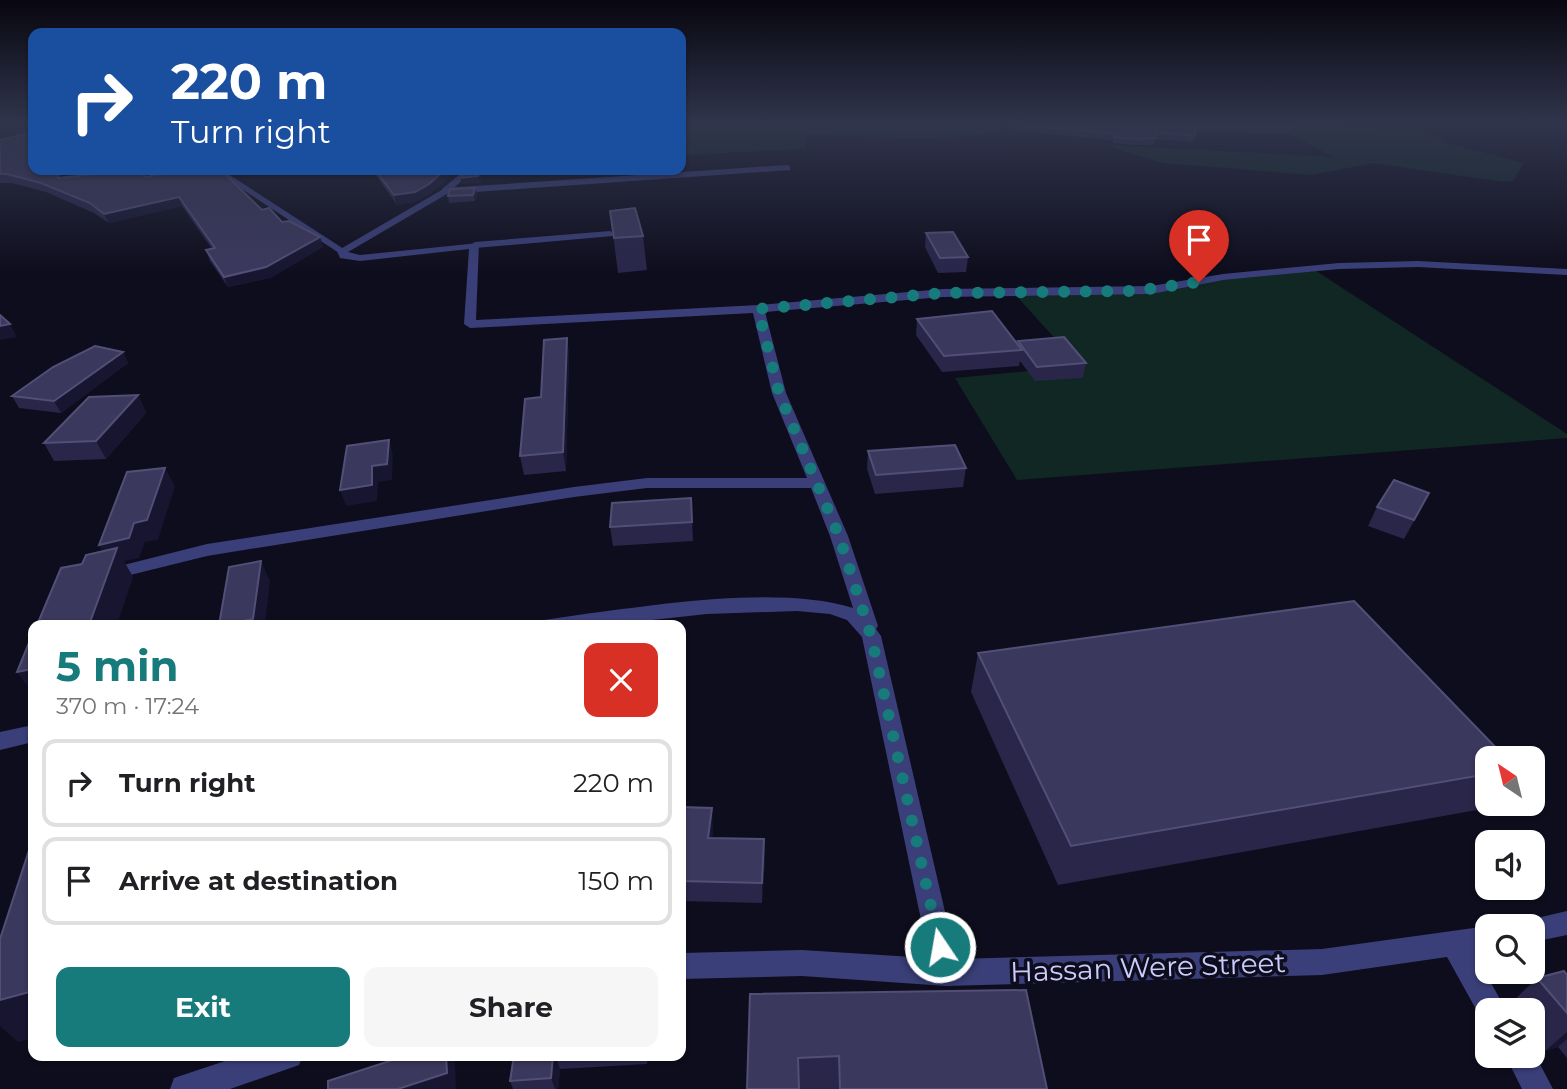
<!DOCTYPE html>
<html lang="en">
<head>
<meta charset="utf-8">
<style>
  :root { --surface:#fff; --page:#f6f6f6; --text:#202124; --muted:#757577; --line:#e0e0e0; --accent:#177a7b }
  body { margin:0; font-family:Montserrat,sans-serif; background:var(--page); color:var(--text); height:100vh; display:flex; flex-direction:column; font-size:26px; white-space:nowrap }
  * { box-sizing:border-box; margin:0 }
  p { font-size:23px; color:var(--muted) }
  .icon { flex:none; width:38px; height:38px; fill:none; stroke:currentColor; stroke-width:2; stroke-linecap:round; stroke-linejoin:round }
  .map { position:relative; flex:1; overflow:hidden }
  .side { position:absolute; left:28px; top:620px; width:658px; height:441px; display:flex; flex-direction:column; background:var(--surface); border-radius:14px; box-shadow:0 2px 5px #0004 }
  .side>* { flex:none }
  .banner { position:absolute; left:28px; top:28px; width:658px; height:147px; border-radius:14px; box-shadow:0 2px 5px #0004; background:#1a4fa0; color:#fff; overflow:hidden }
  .needle { width:46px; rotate:325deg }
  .controls { position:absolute; left:1475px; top:746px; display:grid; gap:14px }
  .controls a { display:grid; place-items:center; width:70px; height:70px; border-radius:14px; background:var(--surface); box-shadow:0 2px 5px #0004; font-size:35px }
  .pin { position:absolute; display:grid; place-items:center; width:60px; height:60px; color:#fff; margin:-72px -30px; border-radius:50% 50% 50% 0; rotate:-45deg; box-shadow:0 0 7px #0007 }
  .pin .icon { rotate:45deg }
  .me { position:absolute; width:77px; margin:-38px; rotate:348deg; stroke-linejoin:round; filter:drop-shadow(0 0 5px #0008) }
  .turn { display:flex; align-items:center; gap:24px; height:147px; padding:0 28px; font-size:32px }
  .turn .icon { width:91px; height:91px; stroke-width:2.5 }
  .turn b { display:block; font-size:49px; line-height:60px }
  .round { display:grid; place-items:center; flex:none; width:74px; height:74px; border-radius:14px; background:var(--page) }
  .summary { display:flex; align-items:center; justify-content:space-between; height:119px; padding:0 28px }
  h1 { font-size:42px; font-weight:700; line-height:52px; color:var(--accent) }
  .cta { display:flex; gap:14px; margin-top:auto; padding:14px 28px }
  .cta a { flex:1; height:80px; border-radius:14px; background:var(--accent); color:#fff; font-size:28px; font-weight:700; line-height:80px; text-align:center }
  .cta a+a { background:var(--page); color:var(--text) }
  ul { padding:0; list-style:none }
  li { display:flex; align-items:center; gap:21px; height:88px; margin:0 14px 10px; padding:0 14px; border:4px solid var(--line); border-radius:14px }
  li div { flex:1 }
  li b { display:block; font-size:26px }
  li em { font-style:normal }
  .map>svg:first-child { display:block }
  .green { fill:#102723 }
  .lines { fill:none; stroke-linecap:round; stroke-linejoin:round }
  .lane { fill:#3a3f79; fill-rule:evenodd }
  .street { fill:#3a3f79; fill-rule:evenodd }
  .wall { fill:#29264a }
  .shaded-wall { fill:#171530 }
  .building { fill:#3b385d; stroke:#524f76; stroke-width:2 }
  .route { stroke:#177a7b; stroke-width:12; stroke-dasharray:0 21.6 }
  .labels { text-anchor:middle; stroke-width:7; stroke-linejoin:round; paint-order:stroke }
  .near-street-label { font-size:28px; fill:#ccccfc; stroke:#0e0d1d }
</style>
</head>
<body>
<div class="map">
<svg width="1567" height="1089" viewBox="0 0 1567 1089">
  <rect width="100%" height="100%" fill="#0e0d1d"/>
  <g class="green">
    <path d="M681 122H999V131C936 144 870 135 806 134L805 149 681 155Z"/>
    <path d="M1287 125 1419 130 1450 144 1524 163 1513 181 1504 182 1373 163 1311 175 1163 163 1103 145 1333 157 1290 133Z"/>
    <path d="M1310 267 1567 434V438L1017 480 955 378 1080 366 1012 291H1121Z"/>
  </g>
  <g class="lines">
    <g class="lane">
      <path d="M213 170H222L347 251 339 253Z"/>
      <path d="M465 170H474L448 193H442V189Z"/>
      <path d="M610 231 615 234 613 236 475 248 470 245 475 242Z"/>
    </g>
    <g class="street">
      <path d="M787 165 790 166V170L447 194 348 252 360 255 479 243 476 320 758 305 943 289 1151 286 1223 274 1339 263 1418 261 1567 269V275L1418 267 1339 269 1223 280 1151 294 943 297 765 312 786 393 848 536 878 626 876 629 881 636 956 959 1322 949 1488 926V952L1475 954 1506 1010H1488V1022L1482 1020 1447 957 1322 975 946 986 802 976 681 979V953L802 950 929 958 862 637 847 620 830 614 797 611 707 614 606 625H541L544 620 578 615C657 605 778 585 853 608L830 536 811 488H647L574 497 207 556 106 581 97 575 100 571 207 544 574 487 647 478H807L772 393 753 313 470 328 464 324 469 249 360 261 340 258 337 251 445 188Z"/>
      <path d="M33 725V742L0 750V732Z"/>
      <path d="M1567 911V935L1533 942V926H1522L1524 921Z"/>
      <path d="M1533 1051 1553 1089H1522L1505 1055H1533Z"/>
      <path d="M243 1055H303L299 1065 230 1089H170L174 1078Z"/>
    </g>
  </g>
  <g class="wall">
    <path d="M1002 122H1286L1290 128 1288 134 1195 131 1193 142 1155 139 1154 145H1136L1113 143V140L1010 130V126L1002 125Z"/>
    <path d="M0 140 33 170H59L61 178 134 170H153L155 175 262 210 282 222 320 237 323 247 270 278 228 287 210 261 206 250 212 249 182 206 109 223 94 213 46 192 12 183H0Z"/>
    <path d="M372 170H457L431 193 417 201 397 205Z"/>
    <path d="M475 188 477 195 475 201 449 203 448 196Z"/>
    <path d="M610 211 643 236 647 270 618 273Z"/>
    <path d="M926 233 968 257 966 272 938 273 925 247Z"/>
    <path d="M917 319 1017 344 1018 341 1086 363 1083 378 1035 381 1020 361 1019 366 942 372 916 335Z"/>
    <path d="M567 338 569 355 566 471 524 475 520 456 541 397Z"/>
    <path d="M123 352 128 363 61 413 19 408 12 396Z"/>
    <path d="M138 395 146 413 106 459 54 461 44 443Z"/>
    <path d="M868 451 966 468 963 487 875 494 867 469Z"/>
    <path d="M691 498 693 541 613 546 610 527Z"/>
    <path d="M1377 507 1419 512 1404 539 1368 526Z"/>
    <path d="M978 653 1488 758V803H1491L1488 808 1058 885 971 692Z"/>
    <path d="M681 807 713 828 712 838 764 839 765 859 762 903 681 901Z"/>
    <path d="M1567 975V1058L1558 1047 1545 1051 1533 1036V1010H1512L1508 1006 1537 978Z"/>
    <path d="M750 994 1047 1089H747Z"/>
    <path d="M514 1055H648L647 1064 560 1069 558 1089H513L510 1081Z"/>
  </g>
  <g class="shaded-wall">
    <path d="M57 170H59L62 187 58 178Z"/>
    <path d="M146 170H153L156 177 143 181 139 172Z"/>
    <path d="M445 170H457L431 193 417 201 397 205 394 195Z"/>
    <path d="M480 170 482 176 480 183 462 184 460 178Z"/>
    <path d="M475 188 477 195 475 201 473 195Z"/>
    <path d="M179 197 182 206 109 223 104 214Z"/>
    <path d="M320 237 323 247 270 278 228 287 224 277Z"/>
    <path d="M10 324 17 337 0 340V326Z"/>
    <path d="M567 338 569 355 566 471 563 452Z"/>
    <path d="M123 352 128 363 61 413 54 401Z"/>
    <path d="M138 395 146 413 106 459 96 441Z"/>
    <path d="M389 440 393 456 392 480 378 482 377 501 346 506 340 490 372 466Z"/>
    <path d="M165 468 175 486 158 540 145 542 139 558 124 561 133 577 117 625H89L110 565 99 545 134 523Z"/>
    <path d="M261 561 270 581 265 625H225Z"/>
    <path d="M33 669V694L17 672Z"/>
    <path d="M712 808 713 828 710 858 708 838Z"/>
    <path d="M764 839 765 859 762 903V883Z"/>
    <path d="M33 991V1038L18 1042 0 1026V1000Z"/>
    <path d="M1567 1032V1039L1558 1047 1545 1051Z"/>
    <path d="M446 1055H451L455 1062 456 1089H398Z"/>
    <path d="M553 1055H555L560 1069 558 1089H555L551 1078Z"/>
  </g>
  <g class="building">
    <path d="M1012 122H1286L1290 128 1196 125 1195 136 1156 132 1155 138 1138 139 1114 137 1115 134 1011 124Z"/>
    <path d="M33 132V170H57L58 178 134 170H146L139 172 146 177 181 170H218L224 173 262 210 269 208 282 222 289 221 320 237 266 267 224 277 206 250 215 248 179 197 104 214 90 203 41 183 7 174H0V140Z"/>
    <path d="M375 170H445L429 184 415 192 394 195Z"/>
    <path d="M469 170H480L478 176 460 178Z"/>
    <path d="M475 188 473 195 448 196 450 189Z"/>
    <path d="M635 208 643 236 614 238 610 211Z"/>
    <path d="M953 232 968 257 940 258 926 233Z"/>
    <path d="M992 311 1022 350 944 356 917 319Z"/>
    <path d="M0 315 10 324 0 326Z"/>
    <path d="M1064 337 1086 363 1037 367 1018 341Z"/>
    <path d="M567 338 563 452 520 456 525 399 541 397 544 340Z"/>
    <path d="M95 346 123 352 54 401 12 396 53 367Z"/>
    <path d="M138 395 96 441 44 443 89 397Z"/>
    <path d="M389 440 387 464 372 466V485L340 490 347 446Z"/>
    <path d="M955 445 966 468 876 475 868 451Z"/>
    <path d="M165 468 147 520 134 523 129 538 99 545 127 472Z"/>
    <path d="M1394 480 1429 493 1414 520 1377 507Z"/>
    <path d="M691 498 692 522 610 527 612 503Z"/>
    <path d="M117 548 89 625H37L61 568 82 564 86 555Z"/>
    <path d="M261 561 253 619 225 625H219L229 567Z"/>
    <path d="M1354 601 1506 758H1488V774L1071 846 978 653Z"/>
    <path d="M33 633V669L17 672Z"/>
    <path d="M681 807 712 808 708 838 764 839 762 883 681 881Z"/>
    <path d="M33 838V991L0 1000V939Z"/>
    <path d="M1564 971 1567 975V1013L1537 978Z"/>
    <path d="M1026 990 1047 1089H840L839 1056 798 1058 799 1089H747L750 994Z"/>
    <path d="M408 1055H446L447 1073 398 1089H328V1081Z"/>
    <path d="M514 1055H553L551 1078 510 1081Z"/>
  </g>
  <linearGradient id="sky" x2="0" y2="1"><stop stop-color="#080710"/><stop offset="0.45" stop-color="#30354c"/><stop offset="1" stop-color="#30354c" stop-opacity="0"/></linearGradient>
  <rect width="1567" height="274" fill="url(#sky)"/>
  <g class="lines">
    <path class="route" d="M940 947 871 636 839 536 779 393 758 309 943 293 1135 291 1199 282"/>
  </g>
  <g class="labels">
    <g class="near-street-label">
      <text transform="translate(1148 967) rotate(-2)" y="10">Hassan Were Street</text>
    </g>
  </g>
</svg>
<div class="controls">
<a><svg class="needle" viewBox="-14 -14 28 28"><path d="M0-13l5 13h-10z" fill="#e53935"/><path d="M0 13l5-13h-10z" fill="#757577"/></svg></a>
<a><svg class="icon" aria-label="sound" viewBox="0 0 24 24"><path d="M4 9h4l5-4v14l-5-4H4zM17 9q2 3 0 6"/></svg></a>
<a><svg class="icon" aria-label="search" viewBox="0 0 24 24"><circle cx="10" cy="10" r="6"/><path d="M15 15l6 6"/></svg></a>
<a><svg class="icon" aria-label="layers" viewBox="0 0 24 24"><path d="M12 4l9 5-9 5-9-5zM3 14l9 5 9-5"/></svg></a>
</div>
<div class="pin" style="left:1199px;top:282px;background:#d93025"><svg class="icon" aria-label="arrive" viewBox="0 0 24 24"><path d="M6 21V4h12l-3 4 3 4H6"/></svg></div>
<svg class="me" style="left:940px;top:947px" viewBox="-20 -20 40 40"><circle r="17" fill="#177a7b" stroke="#fff" stroke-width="3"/><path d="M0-11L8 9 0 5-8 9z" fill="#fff"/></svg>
<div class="banner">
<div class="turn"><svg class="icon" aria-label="right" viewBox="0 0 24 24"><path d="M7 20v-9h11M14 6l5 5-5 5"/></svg><div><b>220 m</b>Turn right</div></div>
</div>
<section class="side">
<div class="summary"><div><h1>5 min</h1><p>370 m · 17:24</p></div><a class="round" style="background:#d93025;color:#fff"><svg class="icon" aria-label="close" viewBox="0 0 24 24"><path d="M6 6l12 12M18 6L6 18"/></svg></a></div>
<ul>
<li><svg class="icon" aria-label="right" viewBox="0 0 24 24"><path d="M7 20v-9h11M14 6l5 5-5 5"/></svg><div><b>Turn right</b></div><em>220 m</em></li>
<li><svg class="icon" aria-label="arrive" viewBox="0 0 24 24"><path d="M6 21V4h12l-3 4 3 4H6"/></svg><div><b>Arrive at destination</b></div><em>150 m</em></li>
</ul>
<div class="cta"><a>Exit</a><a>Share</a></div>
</section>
</div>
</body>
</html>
